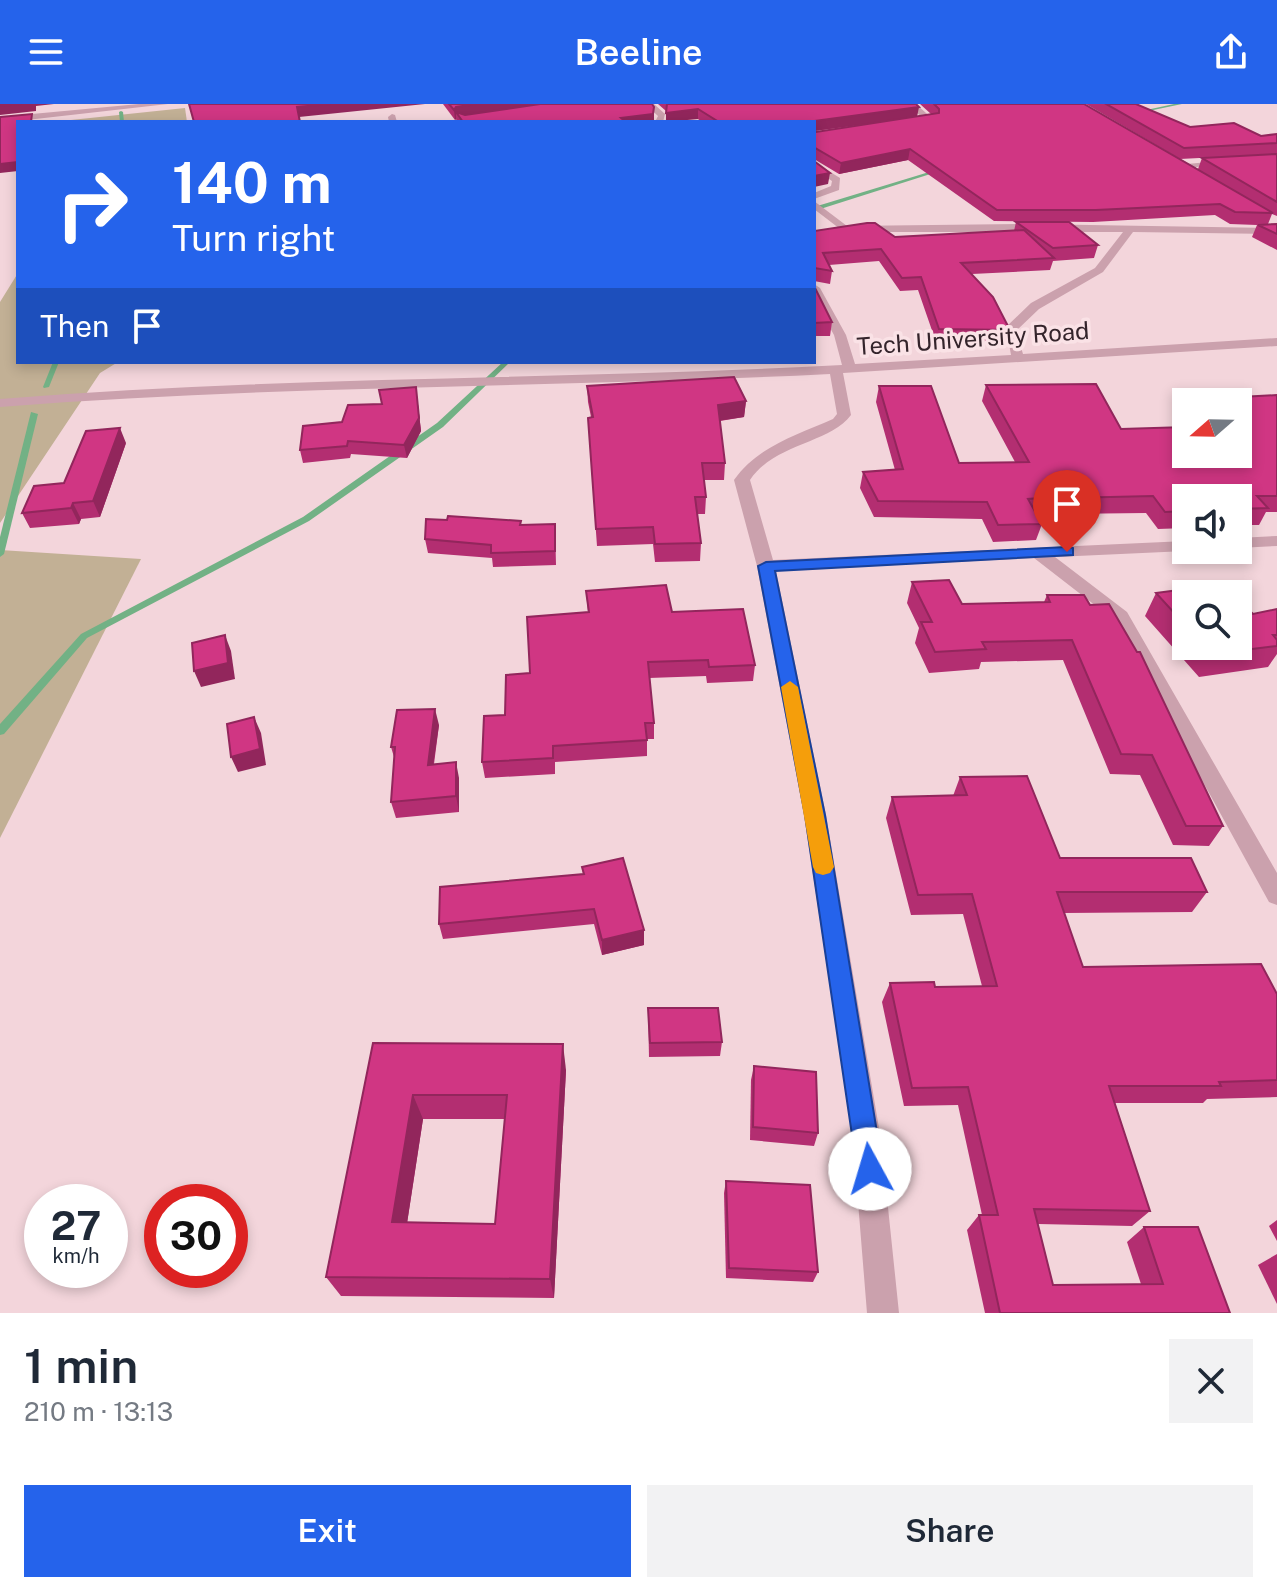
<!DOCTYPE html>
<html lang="en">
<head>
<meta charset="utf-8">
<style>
  :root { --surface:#fff; --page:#f2f2f3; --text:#1f2937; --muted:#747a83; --accent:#2563eb }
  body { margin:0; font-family:"Public Sans",sans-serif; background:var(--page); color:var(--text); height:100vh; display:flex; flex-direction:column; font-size:30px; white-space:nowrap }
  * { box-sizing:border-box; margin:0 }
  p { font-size:26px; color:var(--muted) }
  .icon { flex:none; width:44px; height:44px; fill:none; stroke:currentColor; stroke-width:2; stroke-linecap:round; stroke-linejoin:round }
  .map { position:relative; height:1209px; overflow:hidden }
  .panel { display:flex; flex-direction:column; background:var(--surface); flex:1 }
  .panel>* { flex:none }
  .hud { position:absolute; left:16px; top:16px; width:800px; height:244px; border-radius:0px; box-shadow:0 4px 12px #0003; background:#2563eb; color:#fff; overflow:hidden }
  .needle { width:52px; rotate:250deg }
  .buttons { position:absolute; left:1172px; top:284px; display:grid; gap:16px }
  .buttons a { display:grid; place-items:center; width:80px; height:80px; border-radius:0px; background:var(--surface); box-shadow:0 4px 12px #0003; font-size:40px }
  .speed { position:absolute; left:24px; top:1080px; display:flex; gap:16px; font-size:40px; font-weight:700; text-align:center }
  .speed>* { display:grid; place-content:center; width:104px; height:104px; border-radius:50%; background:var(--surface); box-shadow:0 4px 12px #0003; line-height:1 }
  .speed small { font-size:20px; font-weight:400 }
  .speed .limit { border:12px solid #d22; background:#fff; color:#111 }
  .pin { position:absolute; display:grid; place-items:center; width:68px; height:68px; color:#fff; margin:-82px -34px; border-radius:50% 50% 50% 0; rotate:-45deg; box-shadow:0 0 8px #0007 }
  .pin .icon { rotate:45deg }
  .me { position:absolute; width:88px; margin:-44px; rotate:354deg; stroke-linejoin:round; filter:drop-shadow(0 0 6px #0008) }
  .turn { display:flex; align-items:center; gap:28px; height:168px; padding:0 24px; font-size:36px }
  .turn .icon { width:104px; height:104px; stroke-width:2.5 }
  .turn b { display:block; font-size:56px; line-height:68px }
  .then { display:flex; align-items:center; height:76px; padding:0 24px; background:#0003; gap:16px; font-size:30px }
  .round { display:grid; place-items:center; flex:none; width:84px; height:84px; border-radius:0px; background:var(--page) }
  .overview { display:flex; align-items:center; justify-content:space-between; height:136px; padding:0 24px }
  h1 { font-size:48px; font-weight:600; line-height:60px }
  .primary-button { display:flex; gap:16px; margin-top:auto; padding:16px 24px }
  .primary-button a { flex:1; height:92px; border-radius:0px; background:var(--accent); color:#fff; font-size:32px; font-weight:600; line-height:92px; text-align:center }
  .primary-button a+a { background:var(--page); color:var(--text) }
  header { display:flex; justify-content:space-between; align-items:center; height:104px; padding:0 24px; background:var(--accent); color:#fff; font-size:36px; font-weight:600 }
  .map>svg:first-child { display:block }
  .green { fill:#c2b095 }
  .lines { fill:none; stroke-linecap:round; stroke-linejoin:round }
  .stream { fill:#72b185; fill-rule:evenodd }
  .minor { fill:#cba1ad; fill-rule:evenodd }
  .wall { fill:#b32e71; fill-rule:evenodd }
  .shaded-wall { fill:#92265c }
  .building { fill:#d03683; stroke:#92265c; stroke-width:2; fill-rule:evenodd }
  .route { fill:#2563eb; stroke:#184099; stroke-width:2 }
  .slow { fill:#f59e0b }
  .labels { text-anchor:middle; stroke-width:7; stroke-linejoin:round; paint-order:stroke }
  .far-street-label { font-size:24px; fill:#34242b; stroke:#fae2e6 }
</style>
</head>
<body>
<header><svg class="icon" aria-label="menu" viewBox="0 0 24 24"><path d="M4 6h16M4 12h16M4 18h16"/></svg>Beeline<svg class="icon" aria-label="share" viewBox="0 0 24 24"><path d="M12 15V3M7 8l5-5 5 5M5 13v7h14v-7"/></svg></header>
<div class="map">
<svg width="1277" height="1209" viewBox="0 0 1277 1209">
  <rect width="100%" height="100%" fill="#f3d5db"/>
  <g class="green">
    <path d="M185 4 187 18H71V16Z"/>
    <path d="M18 169V258H118L100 269 0 419V198Z"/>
    <path d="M0 446 141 455 0 734Z"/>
  </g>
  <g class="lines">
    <g class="stream">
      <path d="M1174 0H1182L1139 9 1137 8Z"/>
      <path d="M121 7 123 8 124 18H120L119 8Z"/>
      <path d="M939 65 943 66 814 107V103Z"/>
      <path d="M53 258H59L49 283 44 284 43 283Z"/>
      <path d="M503 258H510L443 323 309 417 87 534 4 630 0 631V620L81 530 303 413 437 319Z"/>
      <path d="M31 308 38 310 4 450 0 453V433Z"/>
    </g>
    <g class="minor">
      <path d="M139 0H168L0 19V13Z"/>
      <path d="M645 0H654L665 10 663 18H655L658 12Z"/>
      <path d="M907 0H916L935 17 910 23V19L925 16Z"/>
      <path d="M392 10 395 11 397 18H389L388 13Z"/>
      <path d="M1277 52V58L1180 64 1175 61Z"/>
      <path d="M814 58 840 74 839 86 814 95V89L831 82 832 77 814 65Z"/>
      <path d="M814 97 847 122 1029 120 1277 124V130L1133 128 1103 168 1039 205 1016 227 1023 250 1277 234V242L843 269 851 311C829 340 775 339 750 376L773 456 1186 437V446H1190L1186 447 1055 453 1127 508 1277 769V801L1269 798 1114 516 1034 454 776 467 826 711 881 1036 899 1209H867L853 1036 804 711 757 462 734 376C758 342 797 331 833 315L837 310 830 270C553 284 276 281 0 303V295C280 272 562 276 842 261L834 231 814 195V180L820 184 846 231 855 260 1011 251 1006 223 1031 199 1095 164 1123 128H844L814 105Z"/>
      <path d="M1277 432V442L1238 444V434Z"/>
    </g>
  </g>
  <g class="wall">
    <path d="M443 0H652L654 3V18H457L456 15 455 16Z"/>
    <path d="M658 0H916L917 12 931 10 920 0H1084L1198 65 1202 54 1277 50V112L1272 110 1268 120H1277V146L1252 133 1257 121 1230 120 1215 111 1093 118 994 117 908 56 839 70 814 55V18H702L698 15 666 7ZM883 18 816 28 814 27Z"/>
    <path d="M1086 0H1136L1190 23 1261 32 1277 30V50L1180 55Z"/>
    <path d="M1016 118 1098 141 1094 154 1053 157 1050 166 972 170 1010 226 1006 240 936 238 918 186 900 187 879 157 829 161 832 167 830 180 814 177V127L895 133 1014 127Z"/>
    <path d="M814 182 832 218 830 232H814Z"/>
    <path d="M986 281 1121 325 1238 350 1186 298V321L1178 312 1185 296 1277 291V408H1266L1259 421H1238V394H1186V424L1158 425 1146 409 1061 410 1052 399 1036 410 1042 420 1036 436 993 438 982 415 874 413 860 384 863 368 895 366 876 298 879 282 959 359 1015 358 982 297Z"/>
    <path d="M587 282 746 297 744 313 720 317 725 359 724 376H704L706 393 705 410H697L701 439 700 457 655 458 653 440 597 442 589 330 591 313 588 298Z"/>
    <path d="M416 283 421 327 407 354 351 350 350 354 303 359 300 346 342 318 382 300Z"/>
    <path d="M126 339 100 413 81 415 79 420 30 424 22 409 64 379Z"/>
    <path d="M555 420 556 461 493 463 492 454 428 449 425 435 522 421Z"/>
    <path d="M912 478 962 500 1044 498 1047 491 1223 722 1209 742 1173 741 1140 671 1110 670 1063 556 981 558 979 565 929 569 915 539 919 524 907 499Z"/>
    <path d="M586 487 672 508 755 561 753 577 707 579 706 572 649 574 654 619V635H647V652L555 658V670L485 674 482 658 505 611 588 509Z"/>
    <path d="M1156 489 1186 490V542H1238L1253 510 1277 505V550L1268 563 1199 573 1145 512Z"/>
    <path d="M439 621 434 660 459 674V708L396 714 391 698 394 653 391 643Z"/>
    <path d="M960 673 1060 754 1207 788 1192 808 1064 809 1083 863 1277 890V993L1207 995 1203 999H1115L1150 1107 1132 1122 1038 1120 1053 1181 1141 1180 1127 1138 1144 1123 1230 1209H985L967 1126 979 1111H982L958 1001 904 1002 882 898 890 879 935 883 982 882 963 810 911 811 886 714 892 693 953 692Z"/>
    <path d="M582 763 644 826V841L602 851 594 820 443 835 439 820 583 770Z"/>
    <path d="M648 904 722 938 720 952 649 953Z"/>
    <path d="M373 939 566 966 554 1194 341 1192 326 1173ZM423 1015H505L495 1120 407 1119Z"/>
    <path d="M754 962 818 1029 814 1042 750 1036 751 976Z"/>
    <path d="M726 1077 818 1168 813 1178 726 1174 724 1089Z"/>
    <path d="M1277 1116V1137L1269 1122Z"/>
    <path d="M1277 1150V1200L1258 1161Z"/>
  </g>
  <g class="shaded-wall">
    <path d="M21 0H54L36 2V7L0 11V2Z"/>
    <path d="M330 0H425L299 13 297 3Z"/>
    <path d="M476 0H546L459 13 456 8V15L455 16 454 6 456 3Z"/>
    <path d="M654 3V18H621V14Z"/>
    <path d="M919 3 917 13 814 27 815 17Z"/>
    <path d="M698 5V15L666 18V9Z"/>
    <path d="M910 45 908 56 839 70 841 59Z"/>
    <path d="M18 58V67L0 69V60Z"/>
    <path d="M830 69 828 80 814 83V72Z"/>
    <path d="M416 283 421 327 407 354 404 341Z"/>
    <path d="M746 297 744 313 717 317 718 301Z"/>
    <path d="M120 324 126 339 100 413 93 397Z"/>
    <path d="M1058 383 1052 399 1035 411 1041 394Z"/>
    <path d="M73 399 81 415 79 420 71 404Z"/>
    <path d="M225 531 231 547 235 575 201 583 194 567Z"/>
    <path d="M435 605 439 621 431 676 428 661Z"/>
    <path d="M254 613 261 629 266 661 238 668 231 653Z"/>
    <path d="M456 658 459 674V708L456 692Z"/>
    <path d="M644 826V841L602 851V836Z"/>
    <path d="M563 940 566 966 554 1194 550 1175Z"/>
    <path d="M413 991 423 1015 404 1139 392 1118Z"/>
  </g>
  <g class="building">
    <path d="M0 0H21L0 2Z"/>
    <path d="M189 0H330L297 3 300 18H194Z"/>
    <path d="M449 0H476L456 3 454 6Z"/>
    <path d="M540 0H652L654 3 653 10 621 14 626 18H463L456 8 465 11Z"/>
    <path d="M667 0H916L919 3 815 17 814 19V18H719L698 5 666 9Z"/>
    <path d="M934 0H1084L1273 109 1235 108 1220 100 1096 106H997L910 45 841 59 815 44 814 53V27L816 28 939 9V5Z"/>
    <path d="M1106 0H1136L1190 23 1234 19 1261 32 1277 30V39L1184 44Z"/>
    <path d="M32 10 31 18H18V58L0 60V13Z"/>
    <path d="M1277 50V98L1202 54Z"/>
    <path d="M814 57 830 69 814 72Z"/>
    <path d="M1016 118H1069L1098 141 1053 144Z"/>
    <path d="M867 119H875L895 133 1024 126 1054 154 961 159 993 193 1010 226 939 225 921 173 902 174 881 145 823 149 832 167 815 164 814 166V127Z"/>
    <path d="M1277 120V130L1258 121Z"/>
    <path d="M814 182 832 218 814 219Z"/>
    <path d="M734 273 746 297 718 301 725 359H702L706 393H695L701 439 655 440 653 423 596 425 588 314 593 313 587 282Z"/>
    <path d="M1096 280 1121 325 1186 323V350H1238V298H1187L1185 296 1277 291V392H1257L1268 404 1238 405V394H1186V407L1165 408 1153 392 1067 394 1058 383 1041 394 1028 395 1042 420 998 421 987 398 878 397 863 368 903 365 879 282H931L959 359 1029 358 986 281Z"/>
    <path d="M416 283 419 314 404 341 348 337 347 342 300 346 303 322 342 318 348 301 382 300 379 286Z"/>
    <path d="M120 324 93 397 73 399 71 404 22 409 34 382 64 379 86 327Z"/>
    <path d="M448 412 521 417 520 421 555 420V447L491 449V441L425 435 426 415 447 416Z"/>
    <path d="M949 476 962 500 1050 498 1047 491H1084L1090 501 1109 500 1137 548H1140L1223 722H1186L1152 651 1121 650 1072 536 982 538 986 545 935 548 921 518H932L912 478Z"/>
    <path d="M1224 480 1233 490H1186V522L1156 489Z"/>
    <path d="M666 481 672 508 743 505 755 561 709 563 708 556 648 558 654 619H645L647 636 553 642V654L482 658 484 612 505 611 506 571 530 569 527 513 589 508 586 487Z"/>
    <path d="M1238 495 1253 510 1277 505V531H1273L1277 536V542L1212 550 1204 542H1238Z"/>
    <path d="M225 531 228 559 194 567 192 539Z"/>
    <path d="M435 605 428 661 456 658V692L391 698 395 643H391L397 606Z"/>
    <path d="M254 613 260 645 231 653 227 620Z"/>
    <path d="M1027 672 1060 754H1191L1207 788H1057L1083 863 1261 860 1277 890V976L1219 978 1221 982H1109L1150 1107 1034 1105 1053 1181 1163 1180 1144 1123H1198L1230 1209H1000L979 1111H998L968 983 912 984 890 879 934 878 935 883 997 882 972 790 918 791 892 693 967 691 960 673Z"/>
    <path d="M623 754 644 826 602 836 594 805 439 820 440 783 584 770 582 763Z"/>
    <path d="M648 904H718L722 938 650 939Z"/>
    <path d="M373 939 563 940 550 1175 326 1173ZM413 991H507L495 1120 392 1118Z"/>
    <path d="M754 962 816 968 818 1029 753 1023Z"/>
    <path d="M726 1077 810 1081 818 1168 729 1164Z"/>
  </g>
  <path class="route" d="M1067 443 1073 444V451L775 467 825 711 883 1065 879 1075 870 1078 861 1075 857 1065 805 711 758 462 766 458Z"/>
  <path class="slow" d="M790 577 798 583 834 763 830 769 823 771 816 769 813 763 781 583Z"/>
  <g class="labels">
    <g class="far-street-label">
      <text transform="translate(973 235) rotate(-4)" y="8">Tech University Road</text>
    </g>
  </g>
</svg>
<div class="buttons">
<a><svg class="needle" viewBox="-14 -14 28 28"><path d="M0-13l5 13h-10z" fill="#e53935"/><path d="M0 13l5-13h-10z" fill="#747a83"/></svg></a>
<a><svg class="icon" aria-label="sound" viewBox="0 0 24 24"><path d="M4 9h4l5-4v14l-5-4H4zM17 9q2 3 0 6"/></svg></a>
<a><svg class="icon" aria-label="search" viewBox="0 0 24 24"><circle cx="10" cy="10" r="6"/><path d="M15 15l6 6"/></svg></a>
</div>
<div class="speed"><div>27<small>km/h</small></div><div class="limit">30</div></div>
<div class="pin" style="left:1067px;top:448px;background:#d93025"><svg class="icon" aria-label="arrive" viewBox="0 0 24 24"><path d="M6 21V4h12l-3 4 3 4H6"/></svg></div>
<svg class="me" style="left:870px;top:1065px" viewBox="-20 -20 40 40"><circle r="19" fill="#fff"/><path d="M0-13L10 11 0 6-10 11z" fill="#2563eb"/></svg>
<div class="hud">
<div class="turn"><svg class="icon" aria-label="right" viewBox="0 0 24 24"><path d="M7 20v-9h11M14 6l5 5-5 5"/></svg><div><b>140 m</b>Turn right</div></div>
<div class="then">Then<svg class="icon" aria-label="arrive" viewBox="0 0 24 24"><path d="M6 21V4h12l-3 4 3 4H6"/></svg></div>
</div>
</div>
<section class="panel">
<div class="overview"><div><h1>1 min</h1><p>210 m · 13:13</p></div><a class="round"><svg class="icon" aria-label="close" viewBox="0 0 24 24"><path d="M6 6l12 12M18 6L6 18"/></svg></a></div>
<div class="primary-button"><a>Exit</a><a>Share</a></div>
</section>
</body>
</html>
